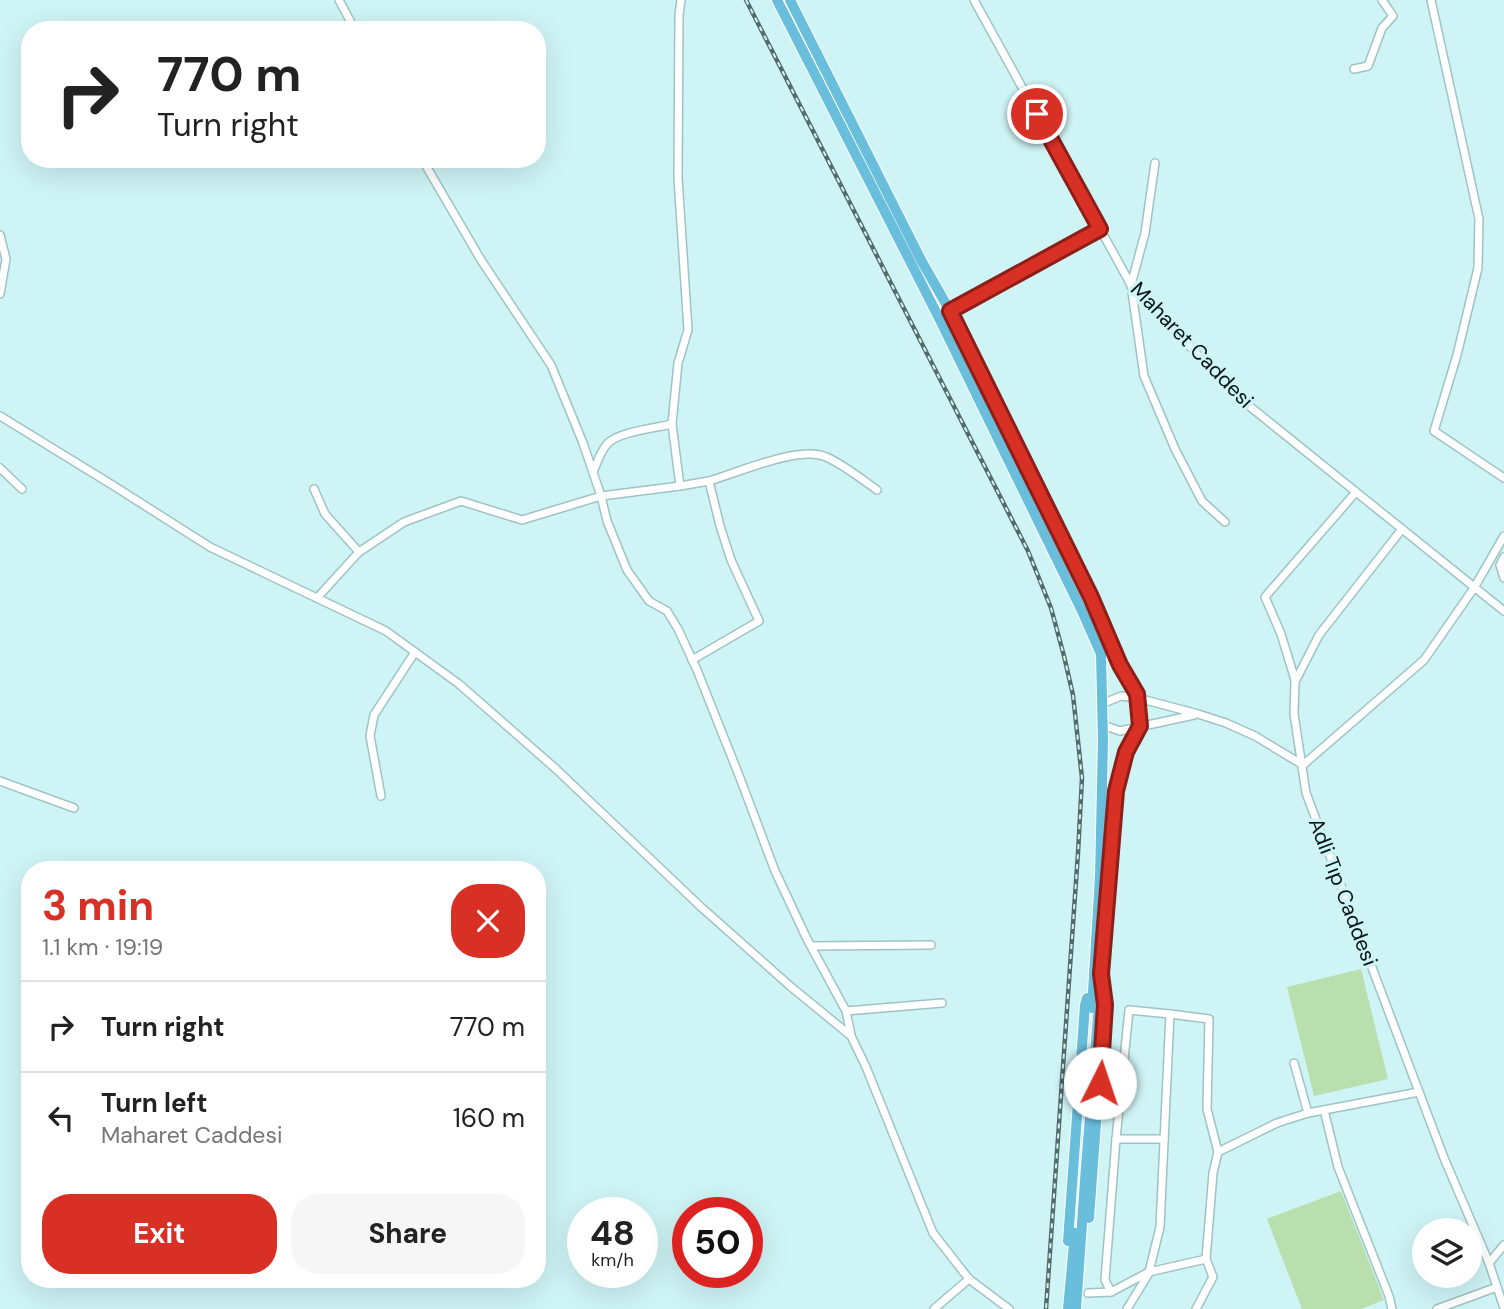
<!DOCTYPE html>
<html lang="en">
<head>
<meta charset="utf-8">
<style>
  :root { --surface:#fff; --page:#f6f6f6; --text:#222; --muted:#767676; --line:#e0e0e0; --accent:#d93025 }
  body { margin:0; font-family:"DM Sans",sans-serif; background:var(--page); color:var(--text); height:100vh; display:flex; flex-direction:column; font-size:26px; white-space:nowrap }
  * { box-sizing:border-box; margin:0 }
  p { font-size:23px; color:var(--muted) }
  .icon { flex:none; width:38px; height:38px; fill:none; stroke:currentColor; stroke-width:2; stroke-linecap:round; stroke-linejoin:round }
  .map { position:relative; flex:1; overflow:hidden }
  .drawer { position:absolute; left:21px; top:861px; width:525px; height:427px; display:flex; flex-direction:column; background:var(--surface); border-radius:28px; box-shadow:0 7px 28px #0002 }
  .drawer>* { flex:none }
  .banner { position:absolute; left:21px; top:21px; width:525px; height:147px; border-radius:28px; box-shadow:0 7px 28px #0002; background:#fff; color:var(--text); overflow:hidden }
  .buttons { position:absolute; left:1412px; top:1218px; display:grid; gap:14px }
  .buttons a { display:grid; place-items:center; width:70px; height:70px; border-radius:50%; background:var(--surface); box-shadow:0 7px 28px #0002; font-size:35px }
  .speed { position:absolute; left:567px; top:1197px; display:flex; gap:14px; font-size:35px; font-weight:700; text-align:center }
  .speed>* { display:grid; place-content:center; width:91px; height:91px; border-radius:50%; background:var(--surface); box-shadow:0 7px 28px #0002; line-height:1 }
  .speed small { font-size:18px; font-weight:400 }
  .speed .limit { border:10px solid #d22; background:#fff; color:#111 }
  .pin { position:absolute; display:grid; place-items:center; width:60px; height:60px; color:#fff; margin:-30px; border:4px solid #fff; border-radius:50%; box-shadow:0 2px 7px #0007 }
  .me { position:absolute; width:77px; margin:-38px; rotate:4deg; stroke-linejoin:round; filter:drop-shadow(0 0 5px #0008) }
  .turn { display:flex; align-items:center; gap:24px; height:147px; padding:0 21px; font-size:32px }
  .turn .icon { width:91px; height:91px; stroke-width:2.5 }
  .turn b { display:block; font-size:49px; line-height:60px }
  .round { display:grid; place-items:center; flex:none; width:74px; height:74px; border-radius:28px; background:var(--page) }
  .headline { display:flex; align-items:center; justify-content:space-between; height:119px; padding:0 21px }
  h1 { font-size:42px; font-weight:700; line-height:52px; color:var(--accent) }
  .primary-button { display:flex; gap:14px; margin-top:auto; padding:14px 21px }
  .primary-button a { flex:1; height:80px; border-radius:28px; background:var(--accent); color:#fff; font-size:28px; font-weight:700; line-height:80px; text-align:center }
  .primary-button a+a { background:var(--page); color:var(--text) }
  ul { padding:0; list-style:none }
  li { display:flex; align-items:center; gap:21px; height:91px; padding:0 21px; border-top:2px solid var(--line) }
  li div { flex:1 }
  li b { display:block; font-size:26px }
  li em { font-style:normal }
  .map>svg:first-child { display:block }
  .green { fill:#b8dfad }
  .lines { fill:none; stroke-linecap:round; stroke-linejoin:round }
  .minor-casing { stroke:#9fc3c5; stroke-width:10 }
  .major-casing { stroke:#fff; stroke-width:12 }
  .minor { stroke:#fff; stroke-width:7 }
  .major { stroke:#69bedc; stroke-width:10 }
  .rail-casing { stroke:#546b6c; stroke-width:4.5 }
  .rail { stroke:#cff4f6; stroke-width:2; stroke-dasharray:5; stroke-linecap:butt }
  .route-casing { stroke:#8d1f18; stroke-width:18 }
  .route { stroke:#d93025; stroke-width:12 }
  .labels { text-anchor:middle; stroke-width:7; stroke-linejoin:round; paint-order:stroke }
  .street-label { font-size:21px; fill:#081617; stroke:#cff4f6 }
</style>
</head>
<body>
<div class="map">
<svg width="1504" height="1309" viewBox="0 0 1504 1309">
  <rect width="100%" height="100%" fill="#cff4f6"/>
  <g class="green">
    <path d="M1361 969 1388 1079 1314 1096 1287 987Z"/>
    <path d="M1341 1191 1384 1300 1361 1309H1302L1267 1219Z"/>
  </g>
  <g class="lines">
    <defs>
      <g id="minor">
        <path d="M339 0 355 30"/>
        <path d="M974 0 1131 285 1238 397 1504 611"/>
        <path d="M1431 0 1479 219 1478 268 1457 355 1434 431 1504 478"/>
        <path d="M1354 69 1368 66 1382 28 1393 16 1382 0"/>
        <path d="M422 159 481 260 551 365 583 443 601 496 607 521 627 570 649 601 667 611 678 629 697 670 740 778 775 871 807 939 846 1011 851 1035"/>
        <path d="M1155 163 1145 233 1131 285 1144 376 1175 449 1202 501 1225 522"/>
        <path d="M0 235 6 259 0 294"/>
        <path d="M950 311 1100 229"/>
        <path d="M0 416 114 486 210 547 386 631 459 684 556 769 701 907 790 986 851 1036 866 1067 933 1233 969 1279 1009 1309"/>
        <path d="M0 468 22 489"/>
        <path d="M593 472C597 463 601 450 608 443 619 432 655 428 672 424"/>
        <path d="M709 481C737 473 799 445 826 457 841 463 863 480 877 490"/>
        <path d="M680 486 709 481 720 526 731 560 759 621 692 660"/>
        <path d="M314 489 325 514 359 552"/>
        <path d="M1356 492 1265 597 1281 634 1295 680 1294 714 1306 793 1444 1158 1489 1263 1504 1308"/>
        <path d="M1504 557 1500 565 1504 578"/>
        <path d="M317 598 359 552 404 522 461 501 522 520 601 496 680 486 672 424 678 363 688 330 678 178 679 15 681 0"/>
        <path d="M1296 680 1319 635 1402 529"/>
        <path d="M1102 704 1121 696 1138 698 1198 714 1226 723 1255 736 1303 765 1424 660 1474 588 1504 536"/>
        <path d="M1103 725 1120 731 1194 715"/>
        <path d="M0 781 74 808"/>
        <path d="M381 796 370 736 374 715 415 652"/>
        <path d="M812 946 931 945"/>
        <path d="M846 1011 942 1003"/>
        <path d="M1170 1014 1209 1019 1207 1109 1218 1152 1213 1173 1206 1259 1149 1272 1160 1227Z"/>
        <path d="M1294 1063 1308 1113"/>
        <path d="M1324 1110 1338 1167 1389 1296 1392 1309"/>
        <path d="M1116 1139H1164"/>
        <path d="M1218 1152 1277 1123 1308 1113 1419 1092"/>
        <path d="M1489 1263 1504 1245"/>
        <path d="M1149 1272 1111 1292 1105 1280 1116 1139 1129 1010 1170 1014"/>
        <path d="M1088 1293 1111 1292"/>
        <path d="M934 1309 969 1279"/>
        <path d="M1127 1309 1149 1273"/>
        <path d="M1196 1309 1213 1277 1206 1259"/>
        <path d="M1437 1309 1497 1287"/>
      </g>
      <g id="major">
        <path d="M777 0 940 320 1082 611 1101 654 1103 740 1100 876 1092 1008"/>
        <path d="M790 0 921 260 950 311 1091 597 1120 665 1137 694 1140 726 1126 752 1116 791 1086 1167 1076 1309"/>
        <path d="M1089 1218 1103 1030"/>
        <path d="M1068 1241 1085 1005 1087 998"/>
        <path d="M1068 1309 1075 1233"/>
      </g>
    </defs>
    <use href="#minor" class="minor-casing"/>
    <use href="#major" class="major-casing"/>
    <use href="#minor" class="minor"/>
    <use href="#major" class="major"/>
    <defs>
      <path id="rail" d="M746 0 1028 551 1051 608 1064 656 1073 695 1082 778 1078 853 1046 1309"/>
    </defs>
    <use href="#rail" class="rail-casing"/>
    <use href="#rail" class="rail"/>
  </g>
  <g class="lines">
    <defs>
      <path id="route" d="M1037 114 1100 229 950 311 1091 597 1120 665 1137 694 1140 726 1126 752 1116 791 1101 974 1105 1005 1100 1083"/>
    </defs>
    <use href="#route" class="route-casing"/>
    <use href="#route" class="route"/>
  </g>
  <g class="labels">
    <g class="street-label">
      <text transform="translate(1192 345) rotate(46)" y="7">Maharet Caddesi</text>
      <text transform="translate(1343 892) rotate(69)" y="7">Adli Tıp Caddesi</text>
    </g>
  </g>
</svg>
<div class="buttons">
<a><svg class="icon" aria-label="layers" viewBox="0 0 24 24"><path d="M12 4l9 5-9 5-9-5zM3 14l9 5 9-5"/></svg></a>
</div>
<div class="speed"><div>48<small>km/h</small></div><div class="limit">50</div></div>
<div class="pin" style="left:1037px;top:114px;background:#d93025"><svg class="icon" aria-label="arrive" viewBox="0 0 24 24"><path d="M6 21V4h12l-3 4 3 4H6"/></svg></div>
<svg class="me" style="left:1100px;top:1083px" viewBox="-20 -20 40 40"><circle r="19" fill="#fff"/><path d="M0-13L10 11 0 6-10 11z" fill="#d93025"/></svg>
<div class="banner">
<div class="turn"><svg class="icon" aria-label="right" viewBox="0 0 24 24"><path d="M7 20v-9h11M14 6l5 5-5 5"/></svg><div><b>770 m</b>Turn right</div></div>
</div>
<section class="drawer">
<div class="headline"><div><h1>3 min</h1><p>1.1 km · 19:19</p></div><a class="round" style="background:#d93025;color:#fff"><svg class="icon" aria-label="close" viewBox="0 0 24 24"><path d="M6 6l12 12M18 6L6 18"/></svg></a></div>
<ul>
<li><svg class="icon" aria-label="right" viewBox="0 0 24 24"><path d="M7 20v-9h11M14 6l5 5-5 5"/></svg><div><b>Turn right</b></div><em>770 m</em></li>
<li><svg class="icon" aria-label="left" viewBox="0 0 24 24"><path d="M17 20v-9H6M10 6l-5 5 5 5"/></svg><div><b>Turn left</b><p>Maharet Caddesi</p></div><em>160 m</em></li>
</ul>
<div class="primary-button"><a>Exit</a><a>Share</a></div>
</section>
</div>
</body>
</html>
